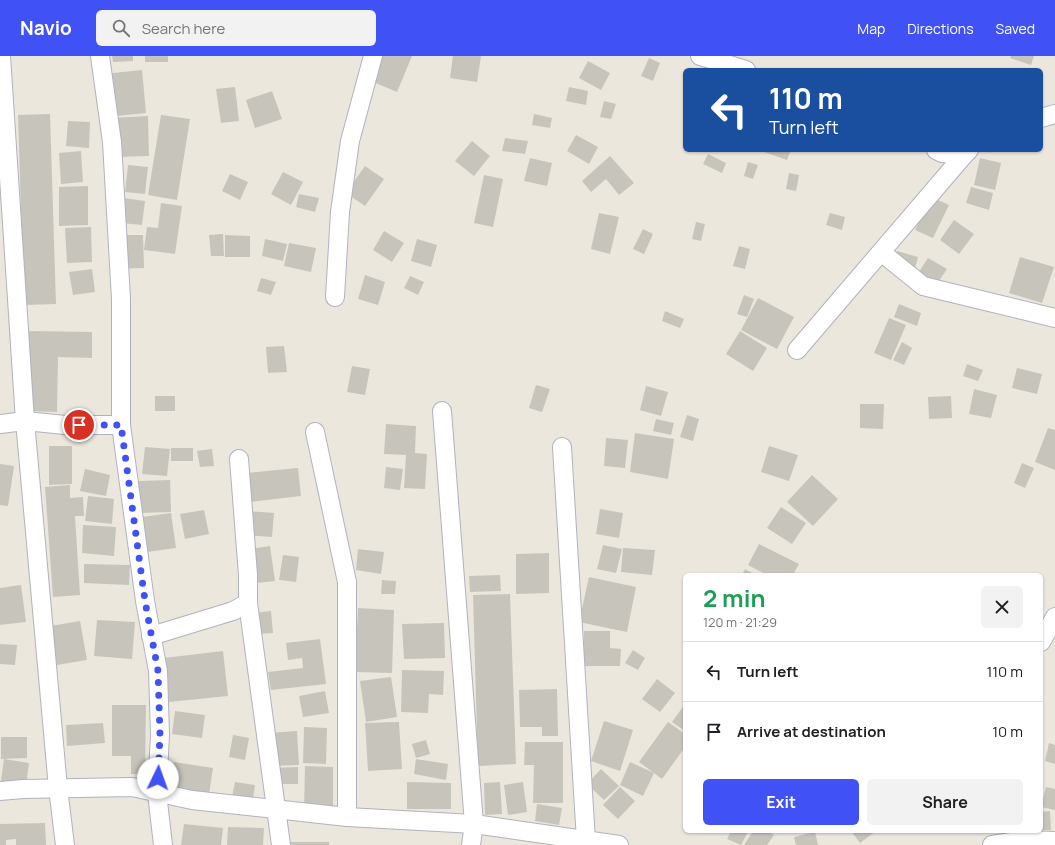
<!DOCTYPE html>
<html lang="en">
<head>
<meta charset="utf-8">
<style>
  :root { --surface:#fff; --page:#f2f2f2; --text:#202124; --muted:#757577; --line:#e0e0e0; --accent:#4051f6 }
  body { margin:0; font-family:Manrope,sans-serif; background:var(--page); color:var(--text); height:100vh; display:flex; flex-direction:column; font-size:15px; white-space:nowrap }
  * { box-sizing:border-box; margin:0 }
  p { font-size:13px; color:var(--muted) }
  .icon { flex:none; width:22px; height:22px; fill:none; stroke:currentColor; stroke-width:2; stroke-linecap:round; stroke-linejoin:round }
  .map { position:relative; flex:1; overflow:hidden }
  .sheet { position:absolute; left:683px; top:517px; width:360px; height:260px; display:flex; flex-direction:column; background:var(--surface); border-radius:6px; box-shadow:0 1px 3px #0004 }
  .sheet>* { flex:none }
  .guide { position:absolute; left:683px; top:12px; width:360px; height:84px; border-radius:6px; box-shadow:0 1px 3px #0004; background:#1a4fa0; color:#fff; overflow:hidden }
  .pin { position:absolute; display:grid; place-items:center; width:34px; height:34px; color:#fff; margin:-17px; border:2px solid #fff; border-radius:50%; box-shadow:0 1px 4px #0007 }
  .me { position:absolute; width:44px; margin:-22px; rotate:3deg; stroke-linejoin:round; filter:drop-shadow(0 0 3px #0008) }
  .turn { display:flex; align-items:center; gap:14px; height:84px; padding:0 20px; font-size:18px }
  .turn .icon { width:52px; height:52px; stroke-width:2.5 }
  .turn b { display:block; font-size:28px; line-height:34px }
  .round { display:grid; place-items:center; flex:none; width:42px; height:42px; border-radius:6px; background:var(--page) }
  .overview { display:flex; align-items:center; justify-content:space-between; height:68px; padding:0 20px }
  h1 { font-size:24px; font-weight:700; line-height:30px; color:#1e9e55 }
  .cta { display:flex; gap:8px; margin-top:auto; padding:8px 20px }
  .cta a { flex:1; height:46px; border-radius:6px; background:var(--accent); color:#fff; font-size:16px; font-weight:700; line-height:46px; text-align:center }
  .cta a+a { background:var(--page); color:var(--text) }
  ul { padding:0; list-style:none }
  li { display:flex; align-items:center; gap:12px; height:60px; padding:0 20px; border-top:1px solid var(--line) }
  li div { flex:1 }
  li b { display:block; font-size:15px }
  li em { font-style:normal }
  header { display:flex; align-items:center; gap:24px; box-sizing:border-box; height:56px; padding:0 20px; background:var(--accent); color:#fff }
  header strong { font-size:19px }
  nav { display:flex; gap:22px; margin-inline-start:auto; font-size:14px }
  .search { width:280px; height:36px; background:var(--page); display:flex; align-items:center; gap:10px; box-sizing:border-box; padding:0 14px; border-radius:6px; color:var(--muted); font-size:15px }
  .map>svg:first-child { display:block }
  .building { fill:#c7c5bb }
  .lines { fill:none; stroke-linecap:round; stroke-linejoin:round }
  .street-casing { stroke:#b0b2be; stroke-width:20 }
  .street { stroke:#fff; stroke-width:18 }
  .route { stroke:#4051f6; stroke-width:7; stroke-dasharray:0 12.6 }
</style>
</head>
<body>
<header>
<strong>Navio</strong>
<div class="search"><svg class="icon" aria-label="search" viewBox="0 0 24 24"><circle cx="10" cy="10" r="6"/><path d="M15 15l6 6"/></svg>Search here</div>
<nav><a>Map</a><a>Directions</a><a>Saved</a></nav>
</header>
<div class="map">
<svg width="1055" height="789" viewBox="0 0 1055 789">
  <rect width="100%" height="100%" fill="#ece7dd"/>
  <g class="building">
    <path d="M112 0H133V5L113 6Z"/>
    <rect x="145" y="0" width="23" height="6"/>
    <path d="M376 0H412L397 36 366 23Z"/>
    <path d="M453 0H481L477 26 450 22Z"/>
    <path d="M1011 0H1034L1031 9 1010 2Z"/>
    <path d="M649 2 660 7 653 25 641 20Z"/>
    <path d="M588 5 610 17 601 34 579 22Z"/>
    <path d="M142 14 146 57 107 61 103 18Z"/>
    <path d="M235 31 239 65 221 67 216 33Z"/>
    <path d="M569 31 588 35 586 49 566 45Z"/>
    <path d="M272 35 282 63 255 72 246 44Z"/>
    <path d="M604 45 616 48 611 63 600 61Z"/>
    <path d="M50 58 56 248 24 249 18 59Z"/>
    <path d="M534 58 552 62 550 72 532 69Z"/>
    <path d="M161 59 190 63 177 144 148 139Z"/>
    <path d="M148 60 149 100 112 101 111 62Z"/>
    <path d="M68 65 90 66 89 92 66 90Z"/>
    <path d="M576 79 598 91 589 108 567 95Z"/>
    <path d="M505 82 528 85 525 98 502 95Z"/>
    <path d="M472 85 490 100 474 120 455 105Z"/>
    <path d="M765 94H791L787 104 764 96Z"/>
    <path d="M81 95 83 126 61 128 59 97Z"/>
    <path d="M708 98 726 107 722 117 703 108Z"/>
    <path d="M610 100 634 127 619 139 606 123 591 136 582 125Z"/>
    <path d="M530 102 552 107 547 130 524 125Z"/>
    <path d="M980 102 1001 107 995 134 974 129Z"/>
    <path d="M748 106 758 109 753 123 744 120Z"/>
    <path d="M128 109 148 111 145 138 125 136Z"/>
    <path d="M365 110 384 123 365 150 346 137Z"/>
    <path d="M283 116 303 126 291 149 271 138Z"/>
    <path d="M789 117 799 119 796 135 786 133Z"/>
    <path d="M230 118 248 126 240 144 222 135Z"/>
    <path d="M484 119 503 123 493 171 474 167Z"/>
    <path d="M88 130V169L59 170V131Z"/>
    <path d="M971 131 993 137 989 154 966 147Z"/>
    <path d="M299 138 319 142 315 156 296 151Z"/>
    <path d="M931 141 949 149 933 182 915 174Z"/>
    <path d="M124 142 145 145 142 169 121 167Z"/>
    <path d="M161 147 182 150 175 198 144 194 147 171 158 172Z"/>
    <path d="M599 157 619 161 610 198 591 193Z"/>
    <path d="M830 157 845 161 842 174 826 169Z"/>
    <path d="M954 164 974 178 959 198 940 184Z"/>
    <path d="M696 166 705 168 701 185 692 183Z"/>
    <path d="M91 171 92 206 67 207 65 172Z"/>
    <path d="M643 173 653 178 644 198 633 193Z"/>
    <path d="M384 175 404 187 392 206 373 194Z"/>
    <path d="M223 178 224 200H211L209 179Z"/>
    <path d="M114 179H143L144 212 114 213Z"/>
    <path d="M225 179 250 180V201H225Z"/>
    <path d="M265 183 287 188 283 205 262 200Z"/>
    <path d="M417 183 437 189 431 211 411 205Z"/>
    <path d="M289 187 316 192 311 216 284 210Z"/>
    <path d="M739 190 750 193 745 213 733 210Z"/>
    <path d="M897 195 918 201 913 221 892 215Z"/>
    <path d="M1020 201 1054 211 1042 247 1009 237Z"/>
    <path d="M928 202 947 213 931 237 913 225Z"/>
    <path d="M92 213 95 236 73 239 69 216Z"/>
    <path d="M365 219 385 226 378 249 358 243Z"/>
    <path d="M410 220 424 226 418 239 404 232Z"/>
    <path d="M261 222 276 226 271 239 257 235Z"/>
    <path d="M744 239 754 243 747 261 737 258Z"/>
    <path d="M758 242 794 261 777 293 741 274Z"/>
    <path d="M899 248 921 257 917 270 894 261Z"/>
    <path d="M665 255 684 263 680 272 662 265Z"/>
    <path d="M889 262 906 269 891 304 874 297Z"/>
    <path d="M27 275 92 276V302L58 301 57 356 26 355Z"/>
    <path d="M740 275 767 292 753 315 726 298Z"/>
    <path d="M902 286 912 292 904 309 893 304Z"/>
    <path d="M284 290 287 316 268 317 266 291Z"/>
    <path d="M967 308 983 314 978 325 963 320Z"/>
    <path d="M352 310 370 313 365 339 347 336Z"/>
    <path d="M1017 312 1042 318 1037 338 1012 332Z"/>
    <path d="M536 329 550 333 542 356 529 352Z"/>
    <path d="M646 330 668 336 661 360 640 354Z"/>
    <path d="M974 333 997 339 991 362 969 358Z"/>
    <rect x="155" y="340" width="20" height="15"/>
    <path d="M951 340 952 362 929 363 928 341Z"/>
    <path d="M860 348H884L883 373 860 372Z"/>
    <path d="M687 359 699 363 693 385 680 381Z"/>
    <path d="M656 363 674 367 671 379 653 375Z"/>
    <path d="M386 368 416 370 415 397 427 398 425 433 404 432 406 399 384 398Z"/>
    <path d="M1048 372 1055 374V414L1035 406Z"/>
    <path d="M635 377 674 383 668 423 630 416Z"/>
    <path d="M606 382 628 384 625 412 604 410Z"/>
    <path d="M49 390H72V428L49 429Z"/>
    <path d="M769 390 798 399 789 425 761 416Z"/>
    <path d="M145 391 170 393 167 420 142 418Z"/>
    <rect x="171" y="392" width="22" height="13"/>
    <path d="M212 393 214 410 200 411 197 395Z"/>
    <path d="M1022 407 1034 412 1025 432 1014 427Z"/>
    <path d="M0 408 14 410 8 450 0 449Z"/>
    <path d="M386 411 403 413 400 434 384 432Z"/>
    <path d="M298 412 301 440 250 446 247 417Z"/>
    <path d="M85 413 110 419 106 440 80 435Z"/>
    <path d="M812 419 838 443 813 470 787 446Z"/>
    <path d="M170 424 171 456 139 457 138 425Z"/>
    <path d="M70 429V442L83 441 84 460H75L80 539 53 541 45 431Z"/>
    <path d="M88 440 114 443 112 468 85 465Z"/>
    <path d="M781 451 806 467 792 488 767 472Z"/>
    <path d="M600 453 623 457 619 482 596 478Z"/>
    <path d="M204 454 209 478 185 483 180 458Z"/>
    <path d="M247 455 274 457 272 481 245 479Z"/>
    <path d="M171 457 176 492 147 496 142 461Z"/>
    <path d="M83 469 116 471 114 500 82 497Z"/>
    <path d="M759 488 799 508 793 519H767L748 509Z"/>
    <path d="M603 489 622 493 616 517 597 513Z"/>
    <path d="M270 490 275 525 248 528 244 494Z"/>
    <path d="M623 492 655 494 652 519 621 516Z"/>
    <path d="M358 493 384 496 381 518 356 514Z"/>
    <path d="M549 497V537L516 538V498Z"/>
    <path d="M283 499 299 501 296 526 279 524Z"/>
    <path d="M84 508 130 509 129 529 84 527Z"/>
    <path d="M745 513 756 519H742Z"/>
    <path d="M500 519 501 535 470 536 469 520Z"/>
    <path d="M589 521 636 531 627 576 579 566Z"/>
    <path d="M382 524 396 525 395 538H381Z"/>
    <path d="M21 529 26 566 0 569V532Z"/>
    <path d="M510 538 516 708 478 710 473 539Z"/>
    <path d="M358 552 394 554 392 617 355 616Z"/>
    <path d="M271 555 273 577 256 578 254 557Z"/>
    <path d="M97 564 135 566 132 603 94 600Z"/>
    <path d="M80 565 87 604 57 609 50 570Z"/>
    <path d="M444 567 445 602 404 603 402 568Z"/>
    <path d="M584 575H610V592L621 593 620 610H584Z"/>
    <path d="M320 583 326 628 271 634 268 616 303 612 302 602 288 604 286 587Z"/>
    <path d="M0 588 17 589 15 609 0 608Z"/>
    <path d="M633 594 645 602 638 614 625 607Z"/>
    <path d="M223 595 228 640 169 646 164 602Z"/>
    <path d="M402 614 444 615 443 639 429 638 428 657 401 656Z"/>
    <path d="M391 621 397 661 366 666 360 625Z"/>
    <path d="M657 623 675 637 660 656 642 643Z"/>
    <path d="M557 633 558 680H542V671H520L519 634Z"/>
    <path d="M325 635 329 657 303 661 299 640Z"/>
    <path d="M685 648V675L672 666Z"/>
    <path d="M112 649H146L145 718H131V700H112Z"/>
    <path d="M175 655 205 659 202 682 172 678Z"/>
    <path d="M604 665 633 674 620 715 591 705Z"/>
    <path d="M399 666 402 713 368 715 365 667Z"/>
    <path d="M668 666 685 678V691L662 723 639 706Z"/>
    <path d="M103 667 105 687 67 690 66 669Z"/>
    <path d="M304 671 327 672 326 708 303 707Z"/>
    <path d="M297 675 299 709 270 710 268 677Z"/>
    <path d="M233 679 249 682 245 704 229 701Z"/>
    <path d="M1 681H27V702L1 703Z"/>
    <path d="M426 684 430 698 416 702 412 688Z"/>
    <path d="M525 686H563V747H533L534 709H524Z"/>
    <path d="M1049 687 1055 689V708L1045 705Z"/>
    <path d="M4 703 29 707 26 729 1 725Z"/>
    <path d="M416 703 448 708 446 724 414 718Z"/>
    <path d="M174 706 213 712 208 745 169 739Z"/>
    <path d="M630 706 654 717 643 740 620 729Z"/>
    <path d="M305 710 333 711V754L304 753Z"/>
    <path d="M298 711V728H274L273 712Z"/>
    <path d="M601 713 619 730 604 744 587 728Z"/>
    <path d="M235 726 255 729 252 750 231 746Z"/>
    <path d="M407 726 451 727V753H407Z"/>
    <path d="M500 726 502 758 485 759 484 727Z"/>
    <path d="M523 726 527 756 508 759 504 729Z"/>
    <path d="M620 731 635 745 618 763 603 749Z"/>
    <path d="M1046 731 1055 733V754L1041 751Z"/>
    <path d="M537 748 562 752 559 769 535 765Z"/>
    <path d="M1050 755 1051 774H1041V756Z"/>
    <path d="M45 767 46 789H16V783L6 784V789H0V768Z"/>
    <path d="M184 768 223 772 221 789H181Z"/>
    <path d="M228 771 264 772 263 789H227Z"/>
    <path d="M731 775 748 776 741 789 727 783Z"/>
    <path d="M753 775H767L774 779 767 789H744Z"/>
    <path d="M851 775H876L860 787Z"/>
    <path d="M815 776 818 789H796L794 781Z"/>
    <rect x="289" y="786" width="40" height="3"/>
  </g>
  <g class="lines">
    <defs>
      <g id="street">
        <path d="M1 0 25 365 58 732 65 789"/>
        <path d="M100 0 112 86 121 243V369L145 545 158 615 160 679 157 737 163 789"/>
        <path d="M700 0 746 14"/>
        <path d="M1041 62 1055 58"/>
        <path d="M936 94 942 97 964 99 969 94"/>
        <path d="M881 196 923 230 1055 262"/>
        <path d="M335 241 340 156 350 85 373 0"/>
        <path d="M797 294 964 99"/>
        <path d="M442 355 474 768 471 789"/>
        <path d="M0 368 25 365 65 369H121"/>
        <path d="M315 376 347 526V761"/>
        <path d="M562 391 586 785"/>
        <path d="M248 547 281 789"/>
        <path d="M151 580 233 555 248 547V519L239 403"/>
        <path d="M1041 586 1055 561"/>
        <path d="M0 735 23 733 132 731 192 744 347 761 474 768 619 789"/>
        <path d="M992 789 1024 784 1055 785"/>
      </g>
    </defs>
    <use href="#street" class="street-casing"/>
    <use href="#street" class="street"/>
  </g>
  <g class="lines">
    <path class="route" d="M79 369H121L145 545 158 615 160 679 158 722"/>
  </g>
</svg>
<div class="pin" style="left:79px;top:369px;background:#d93025"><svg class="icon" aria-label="arrive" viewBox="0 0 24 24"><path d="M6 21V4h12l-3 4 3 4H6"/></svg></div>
<svg class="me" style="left:158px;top:722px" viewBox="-20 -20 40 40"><circle r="19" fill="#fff"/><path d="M0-13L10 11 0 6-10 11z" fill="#4051f6"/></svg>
<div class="guide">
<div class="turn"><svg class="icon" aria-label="left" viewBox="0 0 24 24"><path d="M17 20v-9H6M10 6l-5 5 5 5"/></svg><div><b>110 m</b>Turn left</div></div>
</div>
<section class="sheet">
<div class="overview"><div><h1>2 min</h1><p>120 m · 21:29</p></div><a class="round"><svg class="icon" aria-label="close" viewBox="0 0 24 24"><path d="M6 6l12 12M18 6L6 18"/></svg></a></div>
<ul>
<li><svg class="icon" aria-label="left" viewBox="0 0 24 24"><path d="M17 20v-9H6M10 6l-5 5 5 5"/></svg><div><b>Turn left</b></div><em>110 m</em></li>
<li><svg class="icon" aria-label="arrive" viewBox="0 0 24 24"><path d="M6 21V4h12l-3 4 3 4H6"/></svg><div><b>Arrive at destination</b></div><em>10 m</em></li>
</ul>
<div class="cta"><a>Exit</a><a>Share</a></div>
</section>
</div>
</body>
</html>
